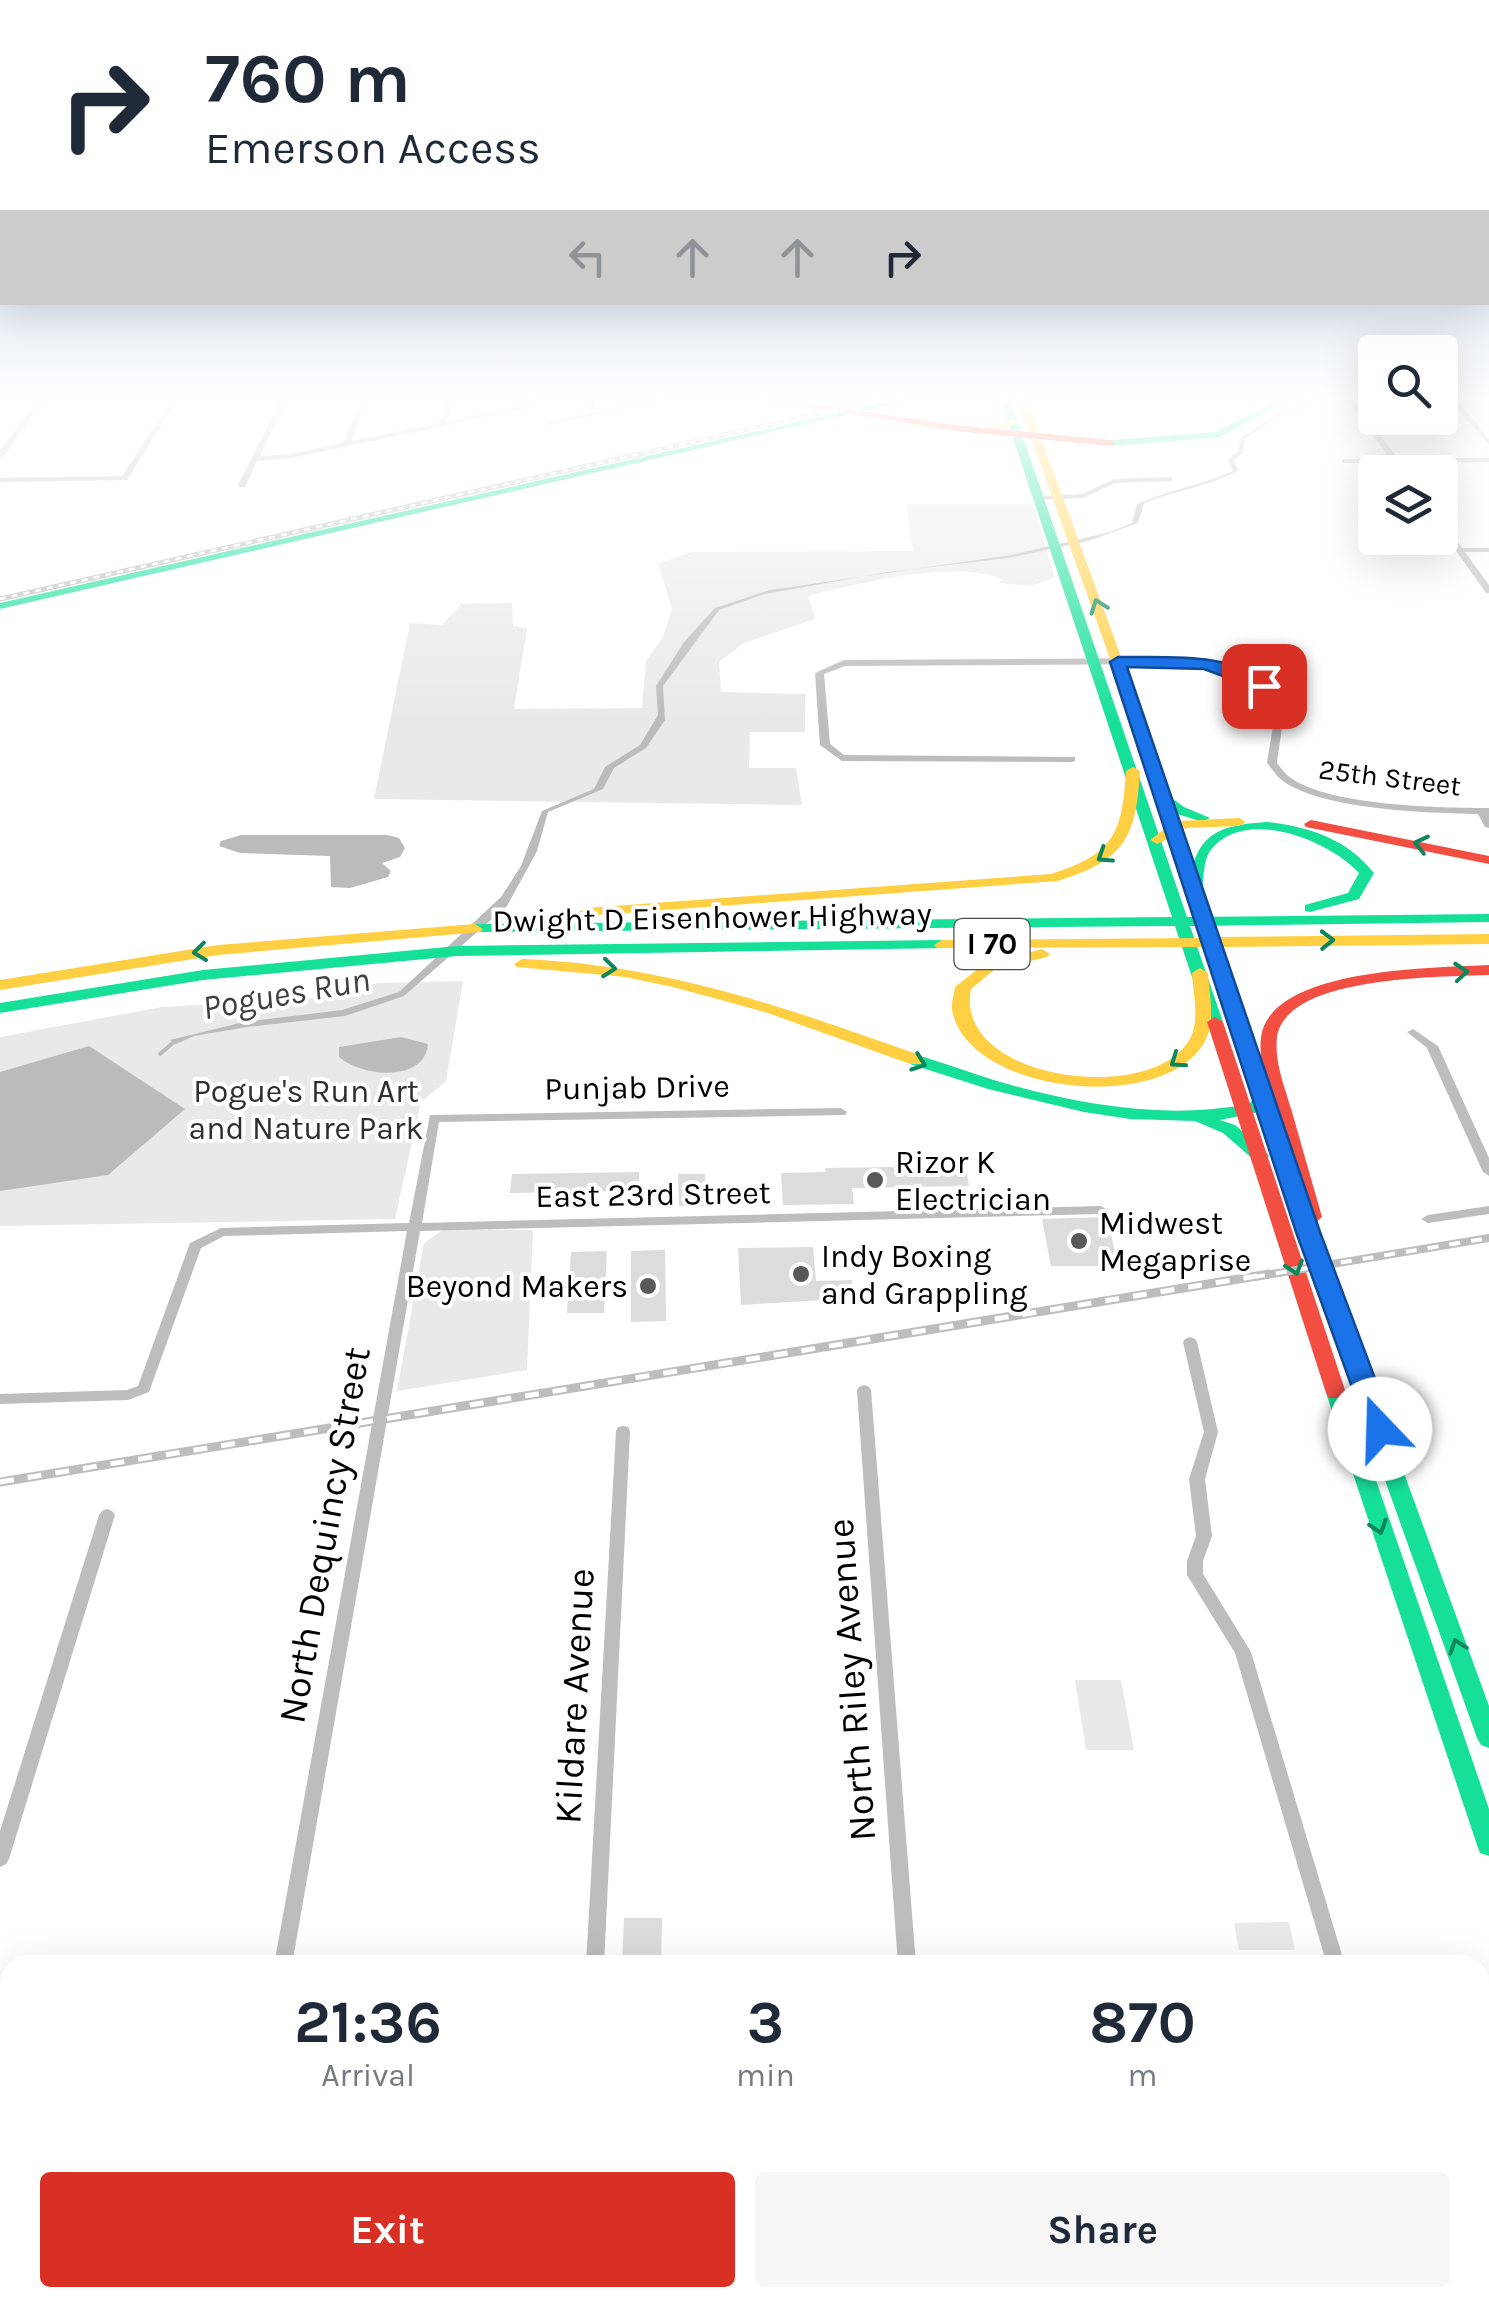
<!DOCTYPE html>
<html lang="en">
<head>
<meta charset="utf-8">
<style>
  :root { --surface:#fff; --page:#f6f6f7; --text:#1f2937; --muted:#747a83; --accent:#d93025 }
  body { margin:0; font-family:Karla,sans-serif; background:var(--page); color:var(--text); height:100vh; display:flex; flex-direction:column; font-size:38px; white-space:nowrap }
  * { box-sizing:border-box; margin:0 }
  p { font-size:32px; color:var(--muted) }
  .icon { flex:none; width:55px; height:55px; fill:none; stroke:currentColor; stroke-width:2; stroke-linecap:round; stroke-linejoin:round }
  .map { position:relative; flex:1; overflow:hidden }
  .sheet { position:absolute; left:0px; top:1955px; width:1490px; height:352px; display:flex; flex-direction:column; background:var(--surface); border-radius:30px 30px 0 0; box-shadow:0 10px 40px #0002 }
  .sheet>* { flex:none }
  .top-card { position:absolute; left:0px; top:0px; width:1490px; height:305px; box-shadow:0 10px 40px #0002; background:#fff; color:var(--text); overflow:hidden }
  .controls { position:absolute; left:1358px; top:335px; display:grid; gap:20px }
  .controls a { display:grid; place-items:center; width:100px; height:100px; border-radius:10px; background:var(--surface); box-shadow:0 10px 40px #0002; font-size:50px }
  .pin { position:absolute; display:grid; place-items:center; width:85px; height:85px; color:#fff; margin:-42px; border-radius:20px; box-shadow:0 5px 15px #0006 }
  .me { position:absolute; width:110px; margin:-55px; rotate:339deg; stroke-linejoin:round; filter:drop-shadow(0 0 8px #0008) }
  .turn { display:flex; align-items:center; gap:35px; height:210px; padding:0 40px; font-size:45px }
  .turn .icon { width:130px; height:130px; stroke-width:2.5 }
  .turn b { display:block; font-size:70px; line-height:85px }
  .lanes { display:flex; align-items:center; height:95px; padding:0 40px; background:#0003; justify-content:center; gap:50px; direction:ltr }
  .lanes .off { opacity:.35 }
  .eta { display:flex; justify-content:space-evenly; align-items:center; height:170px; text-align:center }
  .eta b { font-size:60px; font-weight:700; line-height:70px }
  .primary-button { display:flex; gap:20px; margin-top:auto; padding:20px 40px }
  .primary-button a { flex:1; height:115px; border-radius:10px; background:var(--accent); color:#fff; font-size:40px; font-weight:700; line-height:115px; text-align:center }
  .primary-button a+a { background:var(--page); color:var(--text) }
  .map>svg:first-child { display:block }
  .green { fill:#e9e9e9 }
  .water { fill:#bbb }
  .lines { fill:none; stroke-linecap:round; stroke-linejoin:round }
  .stream { stroke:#bbb; stroke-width:4 }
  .building { fill:#dcdcdc }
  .street { fill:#bdbdbd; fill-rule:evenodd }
  .fast { fill:#16e098; fill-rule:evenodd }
  .slow { fill:#ffcf43; fill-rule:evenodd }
  .jam { fill:#f24e42; fill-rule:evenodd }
  .rail-far2-casing { stroke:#bdbdbd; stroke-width:5 }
  .rail-far1-casing { stroke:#bdbdbd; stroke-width:8 }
  .rail-casing { stroke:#bdbdbd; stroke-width:9 }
  .rail-far2 { stroke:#fff; stroke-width:2.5; stroke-dasharray:6; stroke-linecap:butt }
  .rail-far1 { stroke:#fff; stroke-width:4; stroke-dasharray:11; stroke-linecap:butt }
  .rail { stroke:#fff; stroke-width:5; stroke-dasharray:14; stroke-linecap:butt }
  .oneway { stroke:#0d865b }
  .route { fill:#1a73e8; stroke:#114b97; stroke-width:2.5 }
  .poi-dot { fill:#595959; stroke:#fff; stroke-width:4 }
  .labels { text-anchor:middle; stroke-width:8; stroke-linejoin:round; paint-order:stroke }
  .far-street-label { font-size:28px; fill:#000; stroke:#fff }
  .shield { fill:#fff; stroke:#4c4c4c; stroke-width:2.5 }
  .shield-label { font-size:30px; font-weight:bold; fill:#000 }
  .street-label { font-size:32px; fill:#000; stroke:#fff }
  .park-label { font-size:32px; fill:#2e2e2e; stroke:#fff }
  .poi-label { font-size:32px; fill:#000; stroke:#fff; text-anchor:start }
  .water-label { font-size:35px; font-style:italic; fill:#3f3f3f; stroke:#fff }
  .near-street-label { font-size:38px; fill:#000; stroke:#fff }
</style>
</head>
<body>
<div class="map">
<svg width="1489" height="2306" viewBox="0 0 1489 2306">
  <rect width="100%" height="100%" fill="#fff"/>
  <g class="green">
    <path d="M906 504H1033L1055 578 1030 586 999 583 1001 579C956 559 855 584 808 596L815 619 744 643 719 662 721 692 805 694V732H750L749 768H796L802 805 374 799 410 623 442 625 461 604 512 603 513 626 527 628 514 709 642 708 646 661 663 637 672 609 658 563 693 552 913 551Z"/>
    <path d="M463 981 446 1081 421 1102 395 1219 0 1226V1037L162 1007 318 998 378 983Z"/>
    <path d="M444 1229 533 1230 527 1370 397 1391 424 1243Z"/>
    <path d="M1075 1680H1121L1134 1750H1086Z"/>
    <path d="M1289 1922 1295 1950H1239L1234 1923Z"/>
  </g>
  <g class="water">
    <path d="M1305 399H1311L1312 404 1279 416 1245 439 1243 453 1234 460 1238 471C1208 486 1175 491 1144 503L1138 523 1088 541 1009 558 888 572 765 594 719 610 663 686 665 720 646 748 614 768 603 789 548 812 537 851 507 906 404 996 345 1016 247 1027 194 1036 176 1044 170 1040 244 1022 342 1010 399 992 501 897 521 866 542 811 594 789 605 767 640 745 658 715 656 686 684 642 715 608 770 590 1011 555 1110 532 1132 523 1137 504C1169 490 1202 485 1233 471L1228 460 1237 452 1241 438 1278 414 1305 405Z"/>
    <path d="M241 835H387L399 838 405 848 400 857 382 863 391 871 388 877 350 888 331 887 330 856 240 853 219 846 221 841Z"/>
    <path d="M401 1037 428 1044C425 1083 361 1077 339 1057V1047Z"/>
    <path d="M89 1046 185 1109 108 1175 0 1191V1072Z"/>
  </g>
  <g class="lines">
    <path class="stream" d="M160 1054 175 1041"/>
  </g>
  <g class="building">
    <path d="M966 1166 969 1186 852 1188 854 1204 783 1205 781 1173 826 1172 825 1168Z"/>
    <path d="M639 1172V1191L510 1193 512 1174Z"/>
    <path d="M678 1174H705L706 1206H679Z"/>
    <path d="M1107 1217 1118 1266H1051L1042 1219Z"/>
    <path d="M813 1247 816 1281 852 1280 854 1298 741 1305 738 1248Z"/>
    <path d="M665 1250 666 1321 631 1322V1251Z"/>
    <path d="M607 1251 604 1313H567L571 1252Z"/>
    <path d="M624 1918H662L661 1965H622Z"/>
  </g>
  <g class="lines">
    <g class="street">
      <path d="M39 399H45L3 457H0V450Z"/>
      <path d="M172 399H178L127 480 0 482V478L122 476Z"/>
      <path d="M281 399H287L260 456 291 454 343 443 362 399H368L351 441 439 423 448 399H454L447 421 519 406 530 399H537L521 410 291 458 257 461 245 487H239L238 485Z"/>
      <path d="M589 399H595L594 412 656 399H668L551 425 548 423 587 413Z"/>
      <path d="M1347 399H1353L1397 458H1489V462L1400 463 1406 472H1400L1393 463H1342V459H1390Z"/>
      <path d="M1449 399H1456L1489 439V445Z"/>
      <path d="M1169 477H1172V481L1115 483 1083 498 1038 500 1034 498 1038 496 1082 494 1114 479Z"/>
      <path d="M1440 521H1443L1462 548H1489V552H1465L1489 585V593H1486L1440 528Z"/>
      <path d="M1170 658C1199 662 1277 669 1282 707 1284 724 1279 745 1277 763 1280 767 1283 771 1287 775 1323 806 1441 808 1489 808V828L1485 827 1478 814C1429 813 1323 810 1283 781 1277 777 1272 769 1267 763 1269 746 1275 725 1273 708 1270 673 1196 667 1170 664L845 666 824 674 830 744 844 755 1075 757V761L1072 762 842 761 820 745 815 673 844 660Z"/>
      <path d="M1413 1029 1438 1046 1489 1158V1176L1483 1172 1427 1048 1407 1032Z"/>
      <path d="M841 1108 847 1112 845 1115 439 1122 422 1223 1101 1206 1107 1210 1101 1214 420 1231 292 1965H274L407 1231 224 1236 201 1248 149 1392 128 1400 0 1404V1394L127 1390 138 1386 190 1243 221 1228 409 1223 430 1115Z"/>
      <path d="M1489 1206V1214L1428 1223 1421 1219 1428 1215Z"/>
      <path d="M1190 1337 1195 1339 1197 1342 1218 1432 1205 1479 1212 1536 1203 1561V1574L1251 1652 1345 1965H1327L1235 1653 1187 1575V1561L1196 1536 1189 1479 1204 1432 1183 1342 1185 1339Z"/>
      <path d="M864 1385 869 1387 871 1390 916 1965H898L857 1390 859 1387Z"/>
      <path d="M623 1426 628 1427 630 1431 604 1965H586L616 1431 618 1427Z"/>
      <path d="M107 1509 112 1511 115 1515 9 1859 6 1864 0 1867V1831L99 1515 102 1511Z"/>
      <path d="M211 2298H233L231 2306H209Z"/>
      <path d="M565 2298H586V2306H564Z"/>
      <path d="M919 2298H940L941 2306H919Z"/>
      <path d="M1278 2298H1299L1302 2306H1280Z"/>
    </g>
    <g class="fast">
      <path d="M898 399H915L0 609V603Z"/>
      <path d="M1000 399H1010L1187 917 1489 914V922L1190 926 1223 1022 1215 1027 1207 1022 1175 926 470 932 467 929 475 924 1172 917Z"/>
      <path d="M1278 399H1290L1220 437 1111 446 1106 443 1111 440 1215 432Z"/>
      <path d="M1162 791 1184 807 1210 818 1203 822 1174 813 1155 795Z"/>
      <path d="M1268 822C1310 827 1347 839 1374 873L1359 899 1310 912 1305 911V905L1348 893 1359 873C1330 841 1244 805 1210 851 1203 861 1204 878 1202 890L1195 894 1190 893 1188 890C1195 835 1215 825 1268 822Z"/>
      <path d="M942 940 950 945 947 948 457 956 203 980 0 1013V1003L203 970 457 946Z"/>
      <path d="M1225 978 1233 983 1340 1298 1489 1706V1748L1481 1745 1477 1738 1320 1298 1259 1112 1220 1120 1235 1125 1266 1152 1269 1156 1266 1160H1254L1223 1133 1195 1121 1130 1119 1084 1112 988 1089 910 1064 908 1060 916 1055C943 1062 970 1073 997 1081 1079 1105 1165 1120 1249 1104L1255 1097 1217 983Z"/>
      <path d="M1336 1386 1343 1388 1346 1393 1489 1809V1856L1480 1853 1477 1845 1326 1393 1329 1388Z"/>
      <rect x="1480" y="2041" width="9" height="26"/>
      <rect x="0" y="2051" width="10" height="26"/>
    </g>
    <g class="slow">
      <path d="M1017 399H1027L1135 695 1178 821 1239 818 1246 822 1239 826 1186 828 1181 831 1217 937 1489 934V944L1220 947 1233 983 1225 988 1217 983 1205 947 937 948 934 945 942 940 1202 938 1170 838 1157 844 1150 840 1166 828 1123 695Z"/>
      <path d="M1013 419 1018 422 1016 424 993 431 988 428Z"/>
      <path d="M1133 767 1140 771C1136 839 1124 860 1058 881L586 916 579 912 586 908 1051 874C1114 854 1122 834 1126 771Z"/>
      <path d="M475 924 483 929 480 932 218 955 0 990V980L218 945Z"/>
      <path d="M1042 949 1050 954 1047 957 994 970 971 989C953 1079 1147 1106 1188 1042 1201 1023 1193 994 1192 973L1200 968 1208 973C1209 994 1216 1021 1205 1041 1166 1115 968 1095 952 1010 951 1003 954 994 955 987L984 964Z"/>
      <path d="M522 959C667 965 787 1008 922 1056L924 1060 922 1064H910L765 1012 673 987 625 977 517 967 514 964Z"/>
    </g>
    <g class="jam">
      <path d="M759 399H782L956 425 1111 440 1116 443 1111 446 956 431Z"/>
      <path d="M1311 820 1489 856V864L1306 827 1304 824Z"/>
      <path d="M1489 965V975C1443 977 1286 975 1277 1037 1274 1062 1285 1088 1292 1112 1302 1147 1312 1182 1322 1217L1311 1227H1299L1296 1223 1303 1215C1294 1181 1284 1146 1275 1112 1268 1088 1258 1062 1261 1037 1271 967 1436 968 1489 965Z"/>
      <path d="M1215 1017 1223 1022 1346 1393 1343 1398H1329L1326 1393 1207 1022Z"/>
    </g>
    <defs>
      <path id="rail-far2" d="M0 599 882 399"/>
      <path id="rail-far1" d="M1254 1277 1489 1238"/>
      <path id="rail" d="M0 1482 1269 1274"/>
    </defs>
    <use href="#rail-far2" class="rail-far2-casing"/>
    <use href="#rail-far1" class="rail-far1-casing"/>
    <use href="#rail" class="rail-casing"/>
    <use href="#rail-far2" class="rail-far2"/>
    <use href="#rail-far1" class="rail-far1"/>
    <use href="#rail" class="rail"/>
  </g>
  <defs><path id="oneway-chevron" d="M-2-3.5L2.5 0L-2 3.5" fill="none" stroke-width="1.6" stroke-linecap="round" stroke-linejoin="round" transform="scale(2.5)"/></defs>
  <g class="oneway">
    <use href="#oneway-chevron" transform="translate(1098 606) rotate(-110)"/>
    <use href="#oneway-chevron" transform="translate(1421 844) rotate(-167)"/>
    <use href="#oneway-chevron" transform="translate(1104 856) rotate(147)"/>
    <use href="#oneway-chevron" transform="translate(1327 940) rotate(-1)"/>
    <use href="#oneway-chevron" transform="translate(200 952) rotate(173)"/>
    <use href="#oneway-chevron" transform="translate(609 968) rotate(6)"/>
    <use href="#oneway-chevron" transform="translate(1461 972) rotate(-5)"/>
    <use href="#oneway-chevron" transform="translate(1177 1061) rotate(145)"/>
    <use href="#oneway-chevron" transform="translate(919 1063) rotate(20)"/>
    <use href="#oneway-chevron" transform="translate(1295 1268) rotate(72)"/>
    <use href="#oneway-chevron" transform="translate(1379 1527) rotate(72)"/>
    <use href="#oneway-chevron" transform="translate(1457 1646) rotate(-109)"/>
  </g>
  <linearGradient id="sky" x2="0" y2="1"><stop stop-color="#96b7d6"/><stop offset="0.55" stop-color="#fff"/><stop offset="1" stop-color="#fff" stop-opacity="0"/></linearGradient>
  <rect width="1489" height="722" fill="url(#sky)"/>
  <path class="route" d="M1118 657C1167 658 1233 651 1272 686L1258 689 1204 669 1127 667 1320 1232 1394 1429 1390 1435 1380 1438 1367 1429 1296 1232 1110 662Z"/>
  <g class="poi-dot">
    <circle cx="875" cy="1180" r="10"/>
    <circle cx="1079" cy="1241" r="10"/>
    <circle cx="801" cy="1274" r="10"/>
    <circle cx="648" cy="1286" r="10"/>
  </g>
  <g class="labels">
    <g class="far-street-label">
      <text transform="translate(1390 777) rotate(7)" y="10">25th Street</text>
    </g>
    <rect class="shield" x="954.5" y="919" width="75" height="50" rx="8"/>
    <g class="shield-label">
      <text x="992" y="954">I 70</text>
    </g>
    <g class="street-label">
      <text transform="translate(712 917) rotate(-1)" y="11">Dwight D Eisenhower Highway</text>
      <text transform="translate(637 1087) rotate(-1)" y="11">Punjab Drive</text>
      <text transform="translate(653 1194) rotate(-1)" y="11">East 23rd Street</text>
    </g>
    <g class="park-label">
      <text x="306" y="1102">Pogue's Run Art<tspan x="306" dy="37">and Nature Park</tspan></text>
    </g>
    <g class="poi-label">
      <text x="895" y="1173">Rizor K<tspan x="895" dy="37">Electrician</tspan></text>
      <text x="1099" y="1234">Midwest<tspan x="1099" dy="37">Megaprise</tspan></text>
      <text x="821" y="1267">Indy Boxing<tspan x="821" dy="37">and Grappling</tspan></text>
      <text x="628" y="1297" text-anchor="end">Beyond Makers</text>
    </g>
    <g class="water-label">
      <text transform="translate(286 993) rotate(-10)" y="12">Pogues Run</text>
    </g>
    <g class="near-street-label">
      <text transform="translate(324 1535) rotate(-80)" y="13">North Dequincy Street</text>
      <text transform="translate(851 1680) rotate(-94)" y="13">North Riley Avenue</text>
      <text transform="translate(574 1696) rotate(-87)" y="13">Kildare Avenue</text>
    </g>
  </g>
</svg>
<div class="controls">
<a><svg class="icon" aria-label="search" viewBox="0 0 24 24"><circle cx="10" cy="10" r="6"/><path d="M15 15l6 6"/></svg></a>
<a><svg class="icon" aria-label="layers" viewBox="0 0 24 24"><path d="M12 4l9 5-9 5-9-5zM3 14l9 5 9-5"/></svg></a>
</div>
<div class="pin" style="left:1264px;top:686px;background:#d93025"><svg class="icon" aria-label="arrive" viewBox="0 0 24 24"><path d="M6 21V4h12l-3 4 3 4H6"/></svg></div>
<svg class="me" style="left:1380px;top:1429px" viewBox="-20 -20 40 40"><circle r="19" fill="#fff"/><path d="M0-13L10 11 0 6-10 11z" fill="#1a73e8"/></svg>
<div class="top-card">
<div class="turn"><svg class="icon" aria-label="right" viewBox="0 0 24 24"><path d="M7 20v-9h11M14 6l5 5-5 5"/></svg><div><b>760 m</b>Emerson Access</div></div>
<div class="lanes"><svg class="icon off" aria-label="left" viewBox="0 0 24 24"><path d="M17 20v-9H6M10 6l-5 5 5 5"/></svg><svg class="icon off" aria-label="ahead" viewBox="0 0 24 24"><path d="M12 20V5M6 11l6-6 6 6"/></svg><svg class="icon off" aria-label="ahead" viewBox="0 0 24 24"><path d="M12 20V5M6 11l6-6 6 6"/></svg><svg class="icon" aria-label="right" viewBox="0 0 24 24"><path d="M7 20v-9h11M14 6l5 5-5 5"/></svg></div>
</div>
<section class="sheet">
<div class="eta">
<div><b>21:36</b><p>Arrival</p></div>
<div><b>3</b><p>min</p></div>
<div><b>870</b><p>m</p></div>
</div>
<div class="primary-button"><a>Exit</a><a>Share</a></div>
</section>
</div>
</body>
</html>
